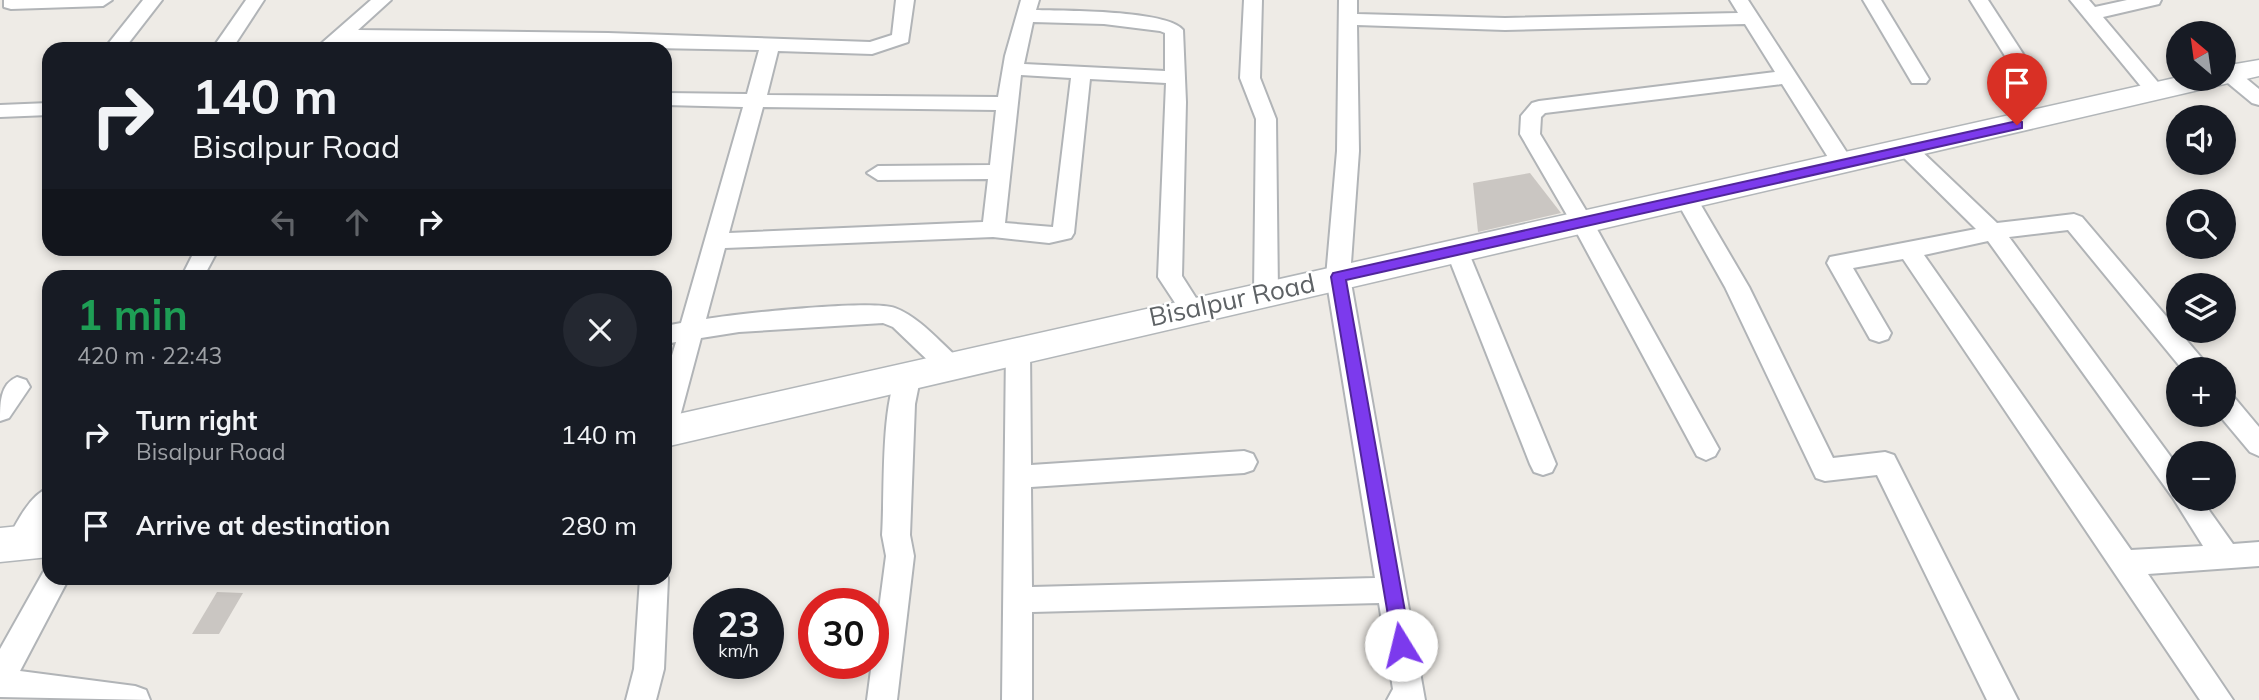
<!DOCTYPE html>
<html lang="en">
<head>
<meta charset="utf-8">
<style>
  :root { --surface:#171b24; --page:#242831; --text:#f1f3f6; --muted:#9ea1a6 }
  body { margin:0; font-family:Mulish,sans-serif; background:var(--page); color:var(--text); height:100vh; display:flex; flex-direction:column; font-size:26px; white-space:nowrap }
  * { box-sizing:border-box; margin:0 }
  p { font-size:23px; color:var(--muted) }
  .icon { flex:none; width:38px; height:38px; fill:none; stroke:currentColor; stroke-width:2; stroke-linecap:round; stroke-linejoin:round }
  .map { position:relative; flex:1; overflow:hidden }
  .side { position:absolute; left:42px; top:270px; width:630px; height:315px; display:flex; flex-direction:column; background:var(--surface); border-radius:21px; box-shadow:0 4px 10px #0003 }
  .side>* { flex:none }
  .top-card { position:absolute; left:42px; top:42px; width:630px; height:214px; border-radius:21px; box-shadow:0 4px 10px #0003; background:#171b24; color:var(--text); overflow:hidden }
  .needle { width:46px; rotate:331deg }
  .controls { position:absolute; left:2166px; top:21px; display:grid; gap:14px }
  .controls a { display:grid; place-items:center; width:70px; height:70px; border-radius:50%; background:var(--surface); box-shadow:0 4px 10px #0003; font-size:35px }
  .speed { position:absolute; left:693px; top:588px; display:flex; gap:14px; font-size:35px; font-weight:700; text-align:center }
  .speed>* { display:grid; place-content:center; width:91px; height:91px; border-radius:50%; background:var(--surface); box-shadow:0 4px 10px #0003; line-height:1 }
  .speed small { font-size:18px; font-weight:400 }
  .speed .limit { border:10px solid #d22; background:#fff; color:#111 }
  .pin { position:absolute; display:grid; place-items:center; width:60px; height:60px; color:#fff; margin:-72px -30px; border-radius:50% 50% 50% 0; rotate:-45deg; box-shadow:0 0 7px #0007 }
  .pin .icon { rotate:45deg }
  .me { position:absolute; width:77px; margin:-38px; rotate:351deg; stroke-linejoin:round; filter:drop-shadow(0 0 5px #0008) }
  .turn { display:flex; align-items:center; gap:24px; height:147px; padding:0 35px; font-size:32px }
  .turn .icon { width:91px; height:91px; stroke-width:2.5 }
  .turn b { display:block; font-size:49px; line-height:60px }
  .lanes { display:flex; align-items:center; height:66px; padding:0 35px; background:#0003; justify-content:center; gap:35px; direction:ltr }
  .lanes .off { opacity:.35 }
  .round { display:grid; place-items:center; flex:none; width:74px; height:74px; border-radius:37px; background:var(--page) }
  .headline { display:flex; align-items:center; justify-content:space-between; height:119px; padding:0 35px }
  h1 { font-size:42px; font-weight:700; line-height:52px; color:#1e9e55 }
  ul { padding:0; list-style:none }
  li { display:flex; align-items:center; gap:21px; height:91px; padding:0 35px }
  li div { flex:1 }
  li b { display:block; font-size:26px }
  li em { font-style:normal }
  .map>svg:first-child { display:block }
  .building { fill:#cac6c2 }
  .lines { fill:none; stroke-linecap:round; stroke-linejoin:round }
  .minor-casing { stroke:#b1b4b7; stroke-width:4 }
  .secondary-casing { stroke:#b2b6b9; stroke-width:3 }
  .minor { fill:#fff; fill-rule:evenodd }
  .secondary { fill:#fff; fill-rule:evenodd }
  .route { fill:#7c3aed; stroke:#51269a; stroke-width:2 }
  .labels { text-anchor:middle; stroke-width:5; stroke-linejoin:round; paint-order:stroke }
  .street-label { font-size:26px; fill:#5e6265; stroke:#fff }
</style>
</head>
<body>
<div class="map">
<svg width="2259" height="700" viewBox="0 0 2259 700">
  <rect width="100%" height="100%" fill="#eeebe6"/>
  <g class="building">
    <path d="M1530 173 1561 213 1478 232 1473 183Z"/>
    <path d="M217 592 243 593 219 634H192Z"/>
  </g>
  <g class="lines">
    <defs>
      <g id="minor">
        <path d="M4 0H112L103 6 11 9 4 7Z"/>
        <path d="M143 0H162L124 49H104Z"/>
        <path d="M246 0H264L232 49H212Z"/>
        <path d="M371 0H391L358 30 608 33 870 42 892 35 896 0H914L908 42 872 54 778 51 767 95 998 97 1005 56 1021 0H1039L1036 10C1064 11 1168 10 1183 30L1186 102 1182 276 1203 309 1199 315 1191 318 1183 315 1158 277 1166 83 1090 79 1074 233 1071 238 1049 243 993 237 725 248 706 319C737 314 871 299 895 308 919 317 939 341 958 358L961 365 958 372 949 374 940 372 893 327 883 323 739 332 701 338 678 424 674 431 665 434V379L676 342 665 344V326L681 323 743 107 665 105V93L747 94 759 50 345 42 337 49H315ZM1033 22 1104 24 1160 31 1165 33V71L1024 64ZM1021 75 1071 78 1053 227 1005 223ZM763 107 996 110 990 165 878 166 867 173 878 180 988 179 983 222 729 233Z"/>
        <path d="M1244 0H1262L1260 78 1276 119 1278 293 1274 299 1266 302 1258 299 1254 293 1256 119 1240 78Z"/>
        <path d="M1339 0H1357V14L1505 18 1738 13 1730 0H1748L1855 165 1852 170H1836L1782 84 1545 113 1541 117 1540 134 1593 222 1719 449 1715 456 1706 460 1697 456 1571 222 1520 134 1521 116 1532 103 1539 101 1775 72 1745 24 1505 30 1357 25 1359 151 1350 277 1425 700H1387L1393 689 1379 603 1032 612V700H1002L1006 349 1009 342 1018 340 1027 342 1030 349 1031 465 1244 451 1253 454 1257 462 1253 470 1244 473 1031 487 1032 587 1375 578 1326 277 1337 151Z"/>
        <path d="M1863 0H1881L1929 79 1926 83H1912Z"/>
        <path d="M1970 0H1988L2027 60 2024 64H2010Z"/>
        <path d="M2070 0H2089L2095 7 2127 0H2161L2159 4 2103 17 2162 87 2165 91 2162 95H2148Z"/>
        <path d="M2229 68 2236 70 2259 89V105L2252 103 2223 79 2224 69Z"/>
        <path d="M49 103V115L0 117V105Z"/>
        <path d="M1908 143 1915 145 1997 223 2074 214 2082 217 2205 362 2208 369H2182L2068 230 2009 237 2179 468V499H2201L2233 544 2259 542V566L2148 574 2233 700H2200L1903 259 1853 268 1891 333 1888 339 1879 342 1870 339 1827 263 1830 257 1976 229 1901 155 1897 150ZM1988 241 2173 498 2203 546 2131 550 1924 255Z"/>
        <path d="M1687 193 1695 195 1749 287 1833 458 1885 452 1894 455 2018 700H1987L1877 475 1825 481 1816 478 1725 287 1676 200 1679 195Z"/>
        <path d="M1457 243 1465 245 1468 251 1556 464 1552 472 1543 475 1534 472 1530 464 1446 251 1449 245Z"/>
        <path d="M196 248H219L204 276H182Z"/>
        <path d="M909 364 918 367 921 374 915 404 910 535 914 556 897 700H867L886 556 882 535C885 491 880 404 900 367Z"/>
        <path d="M17 377 26 380 30 387 9 418 0 421C0 403 0 384 17 377Z"/>
        <path d="M2224 393 2233 396 2259 427V456L2250 452 2219 415H2224Z"/>
        <path d="M49 488C49 498 52 512 49 522 44 539 28 558 10 551L6 543C15 525 30 494 49 488Z"/>
        <path d="M49 568V578H69L20 671 135 686 146 690 150 700 0 697V649L45 569Z"/>
        <path d="M665 571 668 578 664 669 656 700H626L634 669 640 578H665Z"/>
      </g>
      <g id="secondary">
        <path d="M2259 60V76L665 447V417L2179 77 2224 79V66Z"/>
        <path d="M49 523V557L0 562V528Z"/>
      </g>
    </defs>
    <use href="#minor" class="minor-casing"/>
    <use href="#secondary" class="secondary-casing"/>
    <use href="#minor" class="minor"/>
    <use href="#secondary" class="secondary"/>
  </g>
  <path class="route" d="M2017 121 2022 122V128L1346 280 1411 645 1408 651 1401 654 1394 651 1331 277 1333 273Z"/>
  <g class="labels">
    <g class="street-label">
      <text transform="translate(1232 300) rotate(-12)" y="9">Bisalpur Road</text>
    </g>
  </g>
</svg>
<div class="controls">
<a><svg class="needle" viewBox="-14 -14 28 28"><path d="M0-13l5 13h-10z" fill="#e53935"/><path d="M0 13l5-13h-10z" fill="#9ea1a6"/></svg></a>
<a><svg class="icon" aria-label="sound" viewBox="0 0 24 24"><path d="M4 9h4l5-4v14l-5-4H4zM17 9q2 3 0 6"/></svg></a>
<a><svg class="icon" aria-label="search" viewBox="0 0 24 24"><circle cx="10" cy="10" r="6"/><path d="M15 15l6 6"/></svg></a>
<a><svg class="icon" aria-label="layers" viewBox="0 0 24 24"><path d="M12 4l9 5-9 5-9-5zM3 14l9 5 9-5"/></svg></a>
<a>+</a>
<a>−</a>
</div>
<div class="speed"><div>23<small>km/h</small></div><div class="limit">30</div></div>
<div class="pin" style="left:2017px;top:125px;background:#d93025"><svg class="icon" aria-label="arrive" viewBox="0 0 24 24"><path d="M6 21V4h12l-3 4 3 4H6"/></svg></div>
<svg class="me" style="left:1401px;top:645px" viewBox="-20 -20 40 40"><circle r="19" fill="#fff"/><path d="M0-13L10 11 0 6-10 11z" fill="#7c3aed"/></svg>
<div class="top-card">
<div class="turn"><svg class="icon" aria-label="right" viewBox="0 0 24 24"><path d="M7 20v-9h11M14 6l5 5-5 5"/></svg><div><b>140 m</b>Bisalpur Road</div></div>
<div class="lanes"><svg class="icon off" aria-label="left" viewBox="0 0 24 24"><path d="M17 20v-9H6M10 6l-5 5 5 5"/></svg><svg class="icon off" aria-label="ahead" viewBox="0 0 24 24"><path d="M12 20V5M6 11l6-6 6 6"/></svg><svg class="icon" aria-label="right" viewBox="0 0 24 24"><path d="M7 20v-9h11M14 6l5 5-5 5"/></svg></div>
</div>
<section class="side">
<div class="headline"><div><h1>1 min</h1><p>420 m · 22:43</p></div><a class="round"><svg class="icon" aria-label="close" viewBox="0 0 24 24"><path d="M6 6l12 12M18 6L6 18"/></svg></a></div>
<ul>
<li><svg class="icon" aria-label="right" viewBox="0 0 24 24"><path d="M7 20v-9h11M14 6l5 5-5 5"/></svg><div><b>Turn right</b><p>Bisalpur Road</p></div><em>140 m</em></li>
<li><svg class="icon" aria-label="arrive" viewBox="0 0 24 24"><path d="M6 21V4h12l-3 4 3 4H6"/></svg><div><b>Arrive at destination</b></div><em>280 m</em></li>
</ul>
</section>
</div>
</body>
</html>
